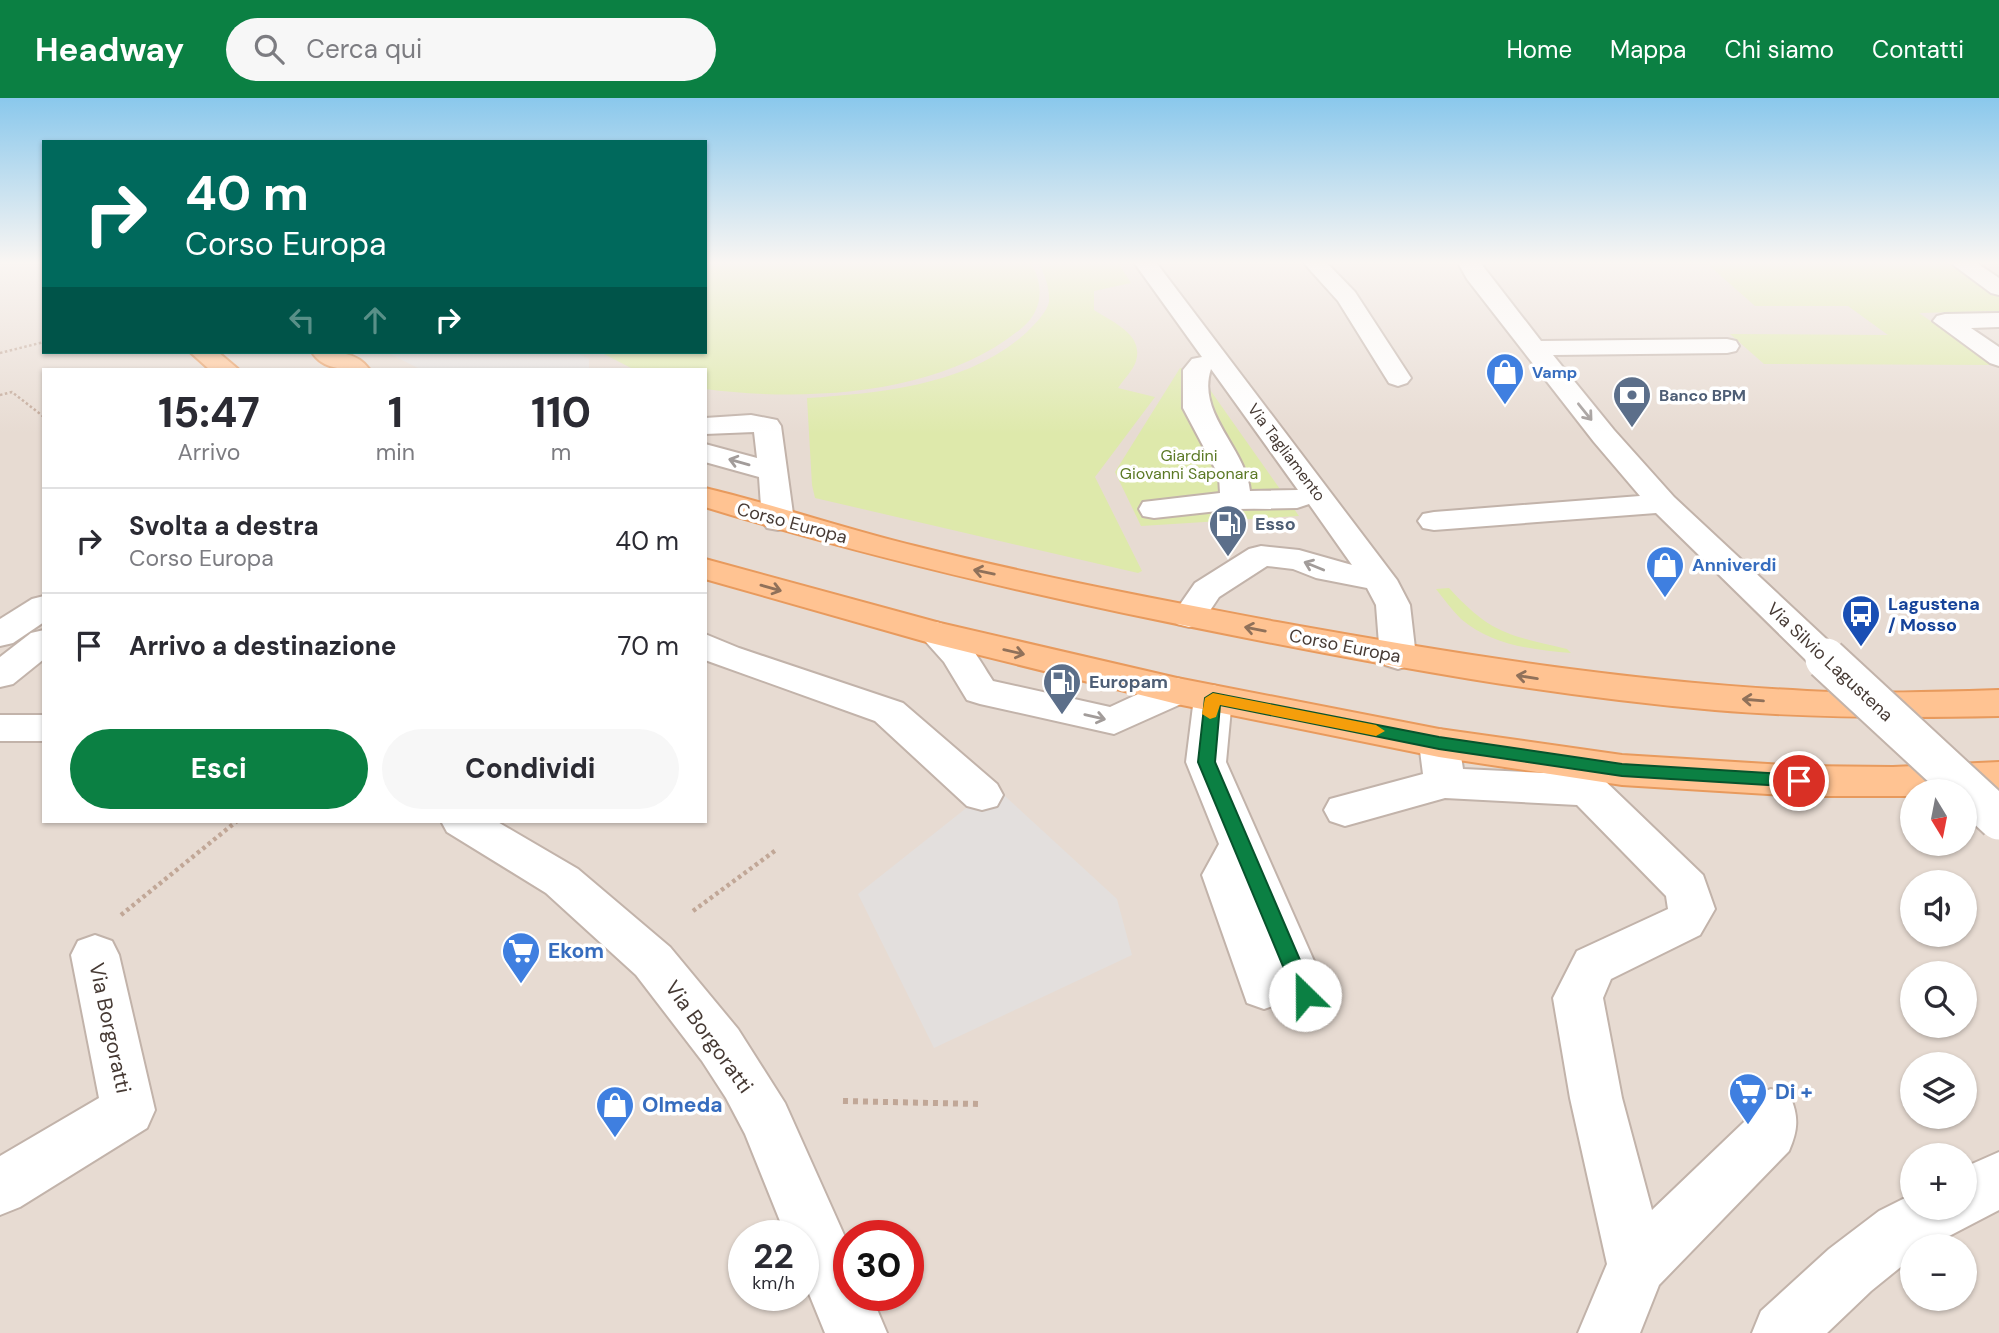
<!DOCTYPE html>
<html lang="it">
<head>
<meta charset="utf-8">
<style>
  :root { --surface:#fff; --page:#f7f7f7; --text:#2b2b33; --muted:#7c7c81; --line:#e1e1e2; --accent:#0b8043 }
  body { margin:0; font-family:"DM Sans",sans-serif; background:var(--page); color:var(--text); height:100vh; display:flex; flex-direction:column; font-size:26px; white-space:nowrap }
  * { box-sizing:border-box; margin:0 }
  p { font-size:23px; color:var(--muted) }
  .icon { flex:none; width:38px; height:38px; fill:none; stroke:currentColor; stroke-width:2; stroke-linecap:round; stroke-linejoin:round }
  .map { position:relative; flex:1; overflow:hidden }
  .sheet { position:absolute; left:42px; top:270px; width:665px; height:455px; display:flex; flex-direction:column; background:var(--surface); border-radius:0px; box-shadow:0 2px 5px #0004 }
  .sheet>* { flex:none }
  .guide { position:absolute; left:42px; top:42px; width:665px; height:214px; border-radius:0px; box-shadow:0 2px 5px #0004; background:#00695c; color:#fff; overflow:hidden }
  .needle { width:46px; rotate:170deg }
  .controls { position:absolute; left:1900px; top:681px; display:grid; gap:14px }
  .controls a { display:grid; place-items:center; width:77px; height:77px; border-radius:50%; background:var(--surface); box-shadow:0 2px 5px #0004; font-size:35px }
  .speed { position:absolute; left:728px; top:1122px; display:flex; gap:14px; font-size:35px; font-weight:700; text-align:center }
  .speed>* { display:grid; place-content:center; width:91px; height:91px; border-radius:50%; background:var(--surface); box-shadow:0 2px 5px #0004; line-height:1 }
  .speed small { font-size:18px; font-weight:400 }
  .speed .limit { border:10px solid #d22; background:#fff; color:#111 }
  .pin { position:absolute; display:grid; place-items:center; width:60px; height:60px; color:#fff; margin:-30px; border:4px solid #fff; border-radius:50%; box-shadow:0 2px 7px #0007 }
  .me { position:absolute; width:77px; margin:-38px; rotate:337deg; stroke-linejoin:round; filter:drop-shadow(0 0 5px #0008) }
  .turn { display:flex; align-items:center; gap:24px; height:147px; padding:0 28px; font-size:32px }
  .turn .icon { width:91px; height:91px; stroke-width:2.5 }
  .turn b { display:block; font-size:49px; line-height:60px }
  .lanes { display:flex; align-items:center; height:66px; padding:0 28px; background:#0003; justify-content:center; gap:35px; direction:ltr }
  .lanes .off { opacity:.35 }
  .eta { display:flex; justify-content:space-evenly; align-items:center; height:119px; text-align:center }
  .eta b { font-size:42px; font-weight:700; line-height:49px }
  .action { display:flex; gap:14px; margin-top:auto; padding:14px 28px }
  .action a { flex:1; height:80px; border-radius:42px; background:var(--accent); color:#fff; font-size:28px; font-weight:700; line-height:80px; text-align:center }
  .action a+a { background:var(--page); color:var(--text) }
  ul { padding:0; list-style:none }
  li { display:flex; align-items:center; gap:21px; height:105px; padding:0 28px; border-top:2px solid var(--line) }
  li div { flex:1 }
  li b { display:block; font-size:26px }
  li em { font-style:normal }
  header { display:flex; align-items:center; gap:42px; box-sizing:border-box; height:98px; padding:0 35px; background:var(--accent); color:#fff }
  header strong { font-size:33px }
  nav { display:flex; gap:38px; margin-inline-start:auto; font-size:24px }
  .search { width:490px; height:63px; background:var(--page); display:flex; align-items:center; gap:18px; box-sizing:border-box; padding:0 24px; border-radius:38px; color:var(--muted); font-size:26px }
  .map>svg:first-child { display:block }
  .residential { fill:#e7dbd2; fill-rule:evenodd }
  .green { fill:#dee9ab }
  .parking { fill:#e3dfdd }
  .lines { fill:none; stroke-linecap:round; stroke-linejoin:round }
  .minor-casing { stroke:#c2b3aa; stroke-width:4 }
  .major-casing { stroke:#e89a5d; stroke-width:4 }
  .path-far2 { stroke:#c1a797; stroke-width:2.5; stroke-dasharray:2.5 2.5; stroke-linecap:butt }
  .path-far1 { stroke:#c1a797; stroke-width:4.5; stroke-dasharray:3.5 3.5; stroke-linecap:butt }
  .path { stroke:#c1a797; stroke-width:6; stroke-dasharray:5 5; stroke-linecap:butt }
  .minor { fill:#fff; fill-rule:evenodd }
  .major { fill:#ffc392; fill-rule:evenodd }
  .minor-bridge-far1-casing { stroke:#c2b3aa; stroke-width:35; stroke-linecap:butt }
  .minor-bridge-casing { stroke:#c2b3aa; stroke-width:45; stroke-linecap:butt }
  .minor-bridge-far1 { stroke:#fff; stroke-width:32 }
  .minor-bridge { stroke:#fff; stroke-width:41 }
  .oneway { stroke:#a29c9a }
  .oneway2 { stroke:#90715a }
  .route { fill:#0b8043; stroke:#07532c; stroke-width:2 }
  .slow { fill:#f59e0b }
  .labels { text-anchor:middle; stroke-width:7; stroke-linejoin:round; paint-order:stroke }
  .far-shop-label { font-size:16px; font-weight:bold; fill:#366cbe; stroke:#fff; text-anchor:start }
  .far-service-label { font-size:16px; font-weight:bold; fill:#4e5e75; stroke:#fff; text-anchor:start }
  .far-street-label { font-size:16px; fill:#463a34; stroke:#fff }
  .far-park-label { font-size:16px; fill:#5b7925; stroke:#fff }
  .street-label { font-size:18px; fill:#463a34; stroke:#fff }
  .service-label { font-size:18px; font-weight:bold; fill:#4e5e75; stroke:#fff; text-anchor:start }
  .shop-label { font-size:18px; font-weight:bold; fill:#366cbe; stroke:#fff; text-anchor:start }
  .transit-label { font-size:18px; font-weight:bold; fill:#164399; stroke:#fff; text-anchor:start }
  .near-shop-label { font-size:21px; font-weight:bold; fill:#366cbe; stroke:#fff; text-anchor:start }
  .near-street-label { font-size:21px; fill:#463a34; stroke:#fff }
</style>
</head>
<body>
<header>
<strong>Headway</strong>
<div class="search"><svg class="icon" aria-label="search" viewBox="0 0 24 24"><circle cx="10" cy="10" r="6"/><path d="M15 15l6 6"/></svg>Cerca qui</div>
<nav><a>Home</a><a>Mappa</a><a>Chi siamo</a><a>Contatti</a></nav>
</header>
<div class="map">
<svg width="1999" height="1235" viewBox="0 0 1999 1235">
  <rect width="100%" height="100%" fill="#f3ebe5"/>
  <path class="residential" d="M0 163H44V254H705V163H1999V1235H0ZM44 271H705V723H44ZM1913 693H1965V746H1913ZM1913 784H1965V836H1913ZM1913 875H1965V928H1913ZM1913 966H1965V1018H1913ZM1913 1057H1965V1110H1913ZM744 1138H803V1197H744ZM849 1138H908V1197H849ZM1913 1148H1965V1200H1913Z"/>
  <g class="green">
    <path d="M705 163H1029C1045 185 1043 212 1023 229 942 298 806 304 705 291V271H633L600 254H705Z"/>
    <path d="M1038 163H1117L1131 185 1094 193V212C1112 224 1144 236 1136 263 1133 273 1123 282 1118 290L1155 299 1095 379 1142 473 1138 475 815 400 812 387 807 300C882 295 969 287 1027 234 1035 226 1047 214 1049 204 1050 188 1044 177 1038 163Z"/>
    <path d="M1704 163H1948L1999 198V213L1919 215 1995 267 1764 266 1730 236 1888 237 1848 208H1755Z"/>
    <path d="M1180 270 1196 272 1299 418 1141 428 1115 374Z"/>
    <path d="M1449 490C1491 536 1508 537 1567 551L1571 555C1533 552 1491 547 1461 521 1452 512 1444 501 1436 491Z"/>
  </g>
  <g class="parking">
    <path d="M386 254H574L589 261V271H420Z"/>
    <path d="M994 688 1117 801 1132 857 934 950 858 796Z"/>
  </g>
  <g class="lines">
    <defs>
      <g id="minor">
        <path d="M1133 163H1155L1397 482 1410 507 1416 559 1411 567 1398 571 1385 567 1380 559 1376 507 1367 490 1316 480 1293 471 1267 468 1219 499 1201 526 1189 529 1177 526 1172 518 1195 485 1249 451 1261 448 1299 452 1352 467 1309 406 1297 410 1236 411 1154 420 1143 418 1139 411 1143 404 1220 395 1219 378 1183 310V272L1192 261 1202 259ZM1211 271 1298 392 1250 393C1246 350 1196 316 1211 271Z"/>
        <path d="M1302 163H1325L1355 194 1411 280 1407 285 1398 288 1389 285 1338 203Z"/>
        <path d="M1457 163H1479L1541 243 1727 241 1736 243 1739 248 1736 253 1727 255 1553 257 1614 332 1674 399 1837 551 1842 559 1837 567 1824 571 1811 567 1656 415 1434 432 1423 430 1418 423 1423 416 1434 414 1640 398 1594 344 1467 181Z"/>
        <path d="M1948 163H1974L1999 180V197L1991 195Z"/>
        <path d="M1999 215V229L1971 230 1999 249V268L1990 265 1933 223 1937 218 1945 216Z"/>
        <path d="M751 317 777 322 781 328 794 423 789 430 778 432 767 430 762 423 759 379 705 364V346L757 360 754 334 705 336V320Z"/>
        <path d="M44 498V524L13 545 0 548V521L32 501Z"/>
        <path d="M936 524C964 531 978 560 993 583L1110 609 1164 584 1177 580 1190 584 1196 593 1190 602 1114 636 980 606 967 602 944 564 918 535 923 527Z"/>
        <path d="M44 532V561L13 586 0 589V559L31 535Z"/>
        <path d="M705 536 739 550 903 605 997 686 1003 697 997 708 982 712 967 708 875 623 705 562Z"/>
        <path d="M1213 587 1226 591 1232 600 1226 664 1329 897 1322 912 1305 918 1288 912 1283 902 1281 905 1264 911 1247 905 1202 777 1219 746 1186 664 1194 600 1200 591Z"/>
        <rect x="0" y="617" width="44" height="26"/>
        <path d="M1439 631 1453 635 1459 645 1463 671 1588 677 1603 681 1703 777 1715 811 1700 837 1611 881 1603 900 1622 1000 1652 1112 1744 1024 1752 998 1771 991 1790 998C1799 1019 1798 1032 1789 1053L1659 1187 1640 1235H1578L1607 1166 1570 1000 1553 900 1577 853 1668 811 1666 798 1577 707 1445 700 1345 728 1330 723 1324 712 1330 701 1423 676 1419 645 1425 635Z"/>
        <path d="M441 723H496L578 771 670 849 738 931 785 1005 849 1148V1197H871L887 1235H825L803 1181V1138H786L745 1036 726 1000 702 963 636 877 546 795 447 734Z"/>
        <path d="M95 837 112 843 119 857 155 1012 147 1030 20 1109 0 1117V1058L99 1000 71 857 78 843Z"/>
        <path d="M1999 1054V1112L1930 1148H1913V1159L1871 1193 1827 1235H1752L1761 1213 1829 1151 1879 1113 1913 1096V1110H1965V1069Z"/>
      </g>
      <g id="major">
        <path d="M190 254H218L238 271H209Z"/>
        <path d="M312 254C332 254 356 252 369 271 349 272 323 273 312 254Z"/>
        <path d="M705 390C776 407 845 431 915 448 1035 478 1156 501 1277 524 1453 556 1629 584 1807 593 1871 596 1935 594 1999 592V618C1904 620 1810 620 1715 612 1552 598 1392 569 1232 537 1054 502 878 462 705 409Z"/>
        <path d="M705 461 940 525 1177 580 1439 631 1622 657 1799 668 1893 669 1999 664V694L1913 693V698H1799L1622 687 1439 659 1177 606 923 543 705 481Z"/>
      </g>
    </defs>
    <use href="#minor" class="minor-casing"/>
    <use href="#major" class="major-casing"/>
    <g class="path-far2">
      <path d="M0 255 44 244"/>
      <path d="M0 297 12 294 44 319"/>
    </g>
    <g class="path-far1">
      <path d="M693 813 776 752"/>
      <path d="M121 817 237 723"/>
    </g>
    <path class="path" d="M843 1003 979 1006"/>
    <use href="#minor" class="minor"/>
    <use href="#major" class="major"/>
    <defs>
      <path id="minor-bridge-far1" d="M1824 559 1828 562"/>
      <path id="minor-bridge" d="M1826 561 1999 721"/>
    </defs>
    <use href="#minor-bridge-far1" class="minor-bridge-far1-casing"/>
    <use href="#minor-bridge" class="minor-bridge-casing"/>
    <use href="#minor-bridge-far1" class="minor-bridge-far1"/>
    <use href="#minor-bridge" class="minor-bridge"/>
  </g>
  <defs><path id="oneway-shaft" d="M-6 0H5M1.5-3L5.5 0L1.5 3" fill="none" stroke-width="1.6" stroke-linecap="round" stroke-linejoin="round" transform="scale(1.75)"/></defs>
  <g class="oneway">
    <use href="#oneway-shaft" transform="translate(1585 314) rotate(51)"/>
    <use href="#oneway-shaft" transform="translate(739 364) rotate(-164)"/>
    <use href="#oneway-shaft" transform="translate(1314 468) rotate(-158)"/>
    <use href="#oneway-shaft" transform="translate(1095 619) rotate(13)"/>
  </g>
  <g class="oneway2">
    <use href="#oneway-shaft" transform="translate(984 474) rotate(-168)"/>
    <use href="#oneway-shaft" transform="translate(771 490) rotate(16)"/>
    <use href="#oneway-shaft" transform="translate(1255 531) rotate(-169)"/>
    <use href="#oneway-shaft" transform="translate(1014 554) rotate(13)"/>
    <use href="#oneway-shaft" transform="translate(1527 579) rotate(-171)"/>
    <use href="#oneway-shaft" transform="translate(1753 602) rotate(-175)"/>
  </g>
  <linearGradient id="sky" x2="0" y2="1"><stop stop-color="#8ac8ec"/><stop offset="0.49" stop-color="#faf6f3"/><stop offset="1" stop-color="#faf6f3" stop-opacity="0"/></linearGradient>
  <rect width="1999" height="336" fill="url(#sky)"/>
  <path class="route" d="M1213 595 1439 639 1622 666 1799 677 1808 683 1799 689 1622 678 1439 651 1220 607 1215 664 1315 897 1312 904 1305 906 1298 904 1295 897 1198 664 1205 600Z"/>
  <path class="slow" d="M1213 595 1376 627 1385 633 1376 638 1220 607 1216 619 1210 621 1202 616 1205 600Z"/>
  <defs>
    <symbol id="shop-pin" viewBox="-11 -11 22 30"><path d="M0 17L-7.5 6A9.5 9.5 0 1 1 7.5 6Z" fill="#3f7fe0" stroke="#fff"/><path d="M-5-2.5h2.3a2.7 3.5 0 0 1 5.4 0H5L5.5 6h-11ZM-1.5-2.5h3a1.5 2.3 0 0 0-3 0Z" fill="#fff"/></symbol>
    <symbol id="bank-pin" viewBox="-11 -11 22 30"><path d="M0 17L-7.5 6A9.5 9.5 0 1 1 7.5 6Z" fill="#5c6f8a" stroke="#fff"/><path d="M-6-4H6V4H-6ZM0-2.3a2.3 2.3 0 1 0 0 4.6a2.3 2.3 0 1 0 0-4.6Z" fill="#fff"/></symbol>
    <symbol id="fuel-pin" viewBox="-11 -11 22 30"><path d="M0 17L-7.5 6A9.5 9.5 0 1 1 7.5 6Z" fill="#5c6f8a" stroke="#fff"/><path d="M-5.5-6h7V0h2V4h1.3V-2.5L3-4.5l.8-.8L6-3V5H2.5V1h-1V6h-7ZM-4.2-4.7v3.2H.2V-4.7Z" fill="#fff"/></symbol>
    <symbol id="bus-pin" viewBox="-11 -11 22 30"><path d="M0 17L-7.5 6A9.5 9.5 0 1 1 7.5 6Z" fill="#1a4fb4" stroke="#fff"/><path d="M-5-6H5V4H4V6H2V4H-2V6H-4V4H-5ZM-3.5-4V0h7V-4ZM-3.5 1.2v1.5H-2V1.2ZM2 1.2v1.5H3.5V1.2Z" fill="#fff"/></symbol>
    <symbol id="supermarket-pin" viewBox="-11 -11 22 30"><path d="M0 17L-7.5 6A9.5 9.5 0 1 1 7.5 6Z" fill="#3f7fe0" stroke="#fff"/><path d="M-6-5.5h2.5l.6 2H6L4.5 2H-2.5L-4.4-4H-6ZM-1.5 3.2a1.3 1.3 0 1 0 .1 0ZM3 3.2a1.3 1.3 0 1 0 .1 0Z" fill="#fff"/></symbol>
  </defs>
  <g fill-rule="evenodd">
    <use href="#shop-pin" x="1483" y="252" width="44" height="60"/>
    <use href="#bank-pin" x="1610" y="275" width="44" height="60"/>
    <use href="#fuel-pin" x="1206" y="404" width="44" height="60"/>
    <use href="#shop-pin" x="1643" y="445" width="44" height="60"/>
    <use href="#bus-pin" x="1839" y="494" width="44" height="60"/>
    <use href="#fuel-pin" x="1040" y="562" width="44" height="60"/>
    <use href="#supermarket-pin" x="499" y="831" width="44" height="60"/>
    <use href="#supermarket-pin" x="1726" y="972" width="44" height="60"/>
    <use href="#shop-pin" x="593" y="985" width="44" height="60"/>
  </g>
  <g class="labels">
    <g class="far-shop-label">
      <text x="1532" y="280">Vamp</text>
    </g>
    <g class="far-service-label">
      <text x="1659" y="303">Banco BPM</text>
    </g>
    <g class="far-street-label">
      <text transform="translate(1287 354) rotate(53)" y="6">Via Tagliamento</text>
    </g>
    <g class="far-park-label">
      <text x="1189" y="363">Giardini<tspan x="1189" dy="18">Giovanni Saponara</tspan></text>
    </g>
    <g class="street-label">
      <text transform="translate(792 425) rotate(15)" y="6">Corso Europa</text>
      <text transform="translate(1345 548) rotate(11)" y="6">Corso Europa</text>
      <text transform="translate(1830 564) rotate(43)" y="6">Via Silvio Lagustena</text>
    </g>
    <g class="service-label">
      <text x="1255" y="432">Esso</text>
      <text x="1089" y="590">Europam</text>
    </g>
    <g class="shop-label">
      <text x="1692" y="473">Anniverdi</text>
    </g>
    <g class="transit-label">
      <text x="1888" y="512">Lagustena<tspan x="1888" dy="21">/ Mosso</tspan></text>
    </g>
    <g class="near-shop-label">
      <text x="548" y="860">Ekom</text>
      <text x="1775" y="1001">Di +</text>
      <text x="642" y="1014">Olmeda</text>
    </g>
    <g class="near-street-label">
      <text transform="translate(110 930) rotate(78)" y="7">Via Borgoratti</text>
      <text transform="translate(709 939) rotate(54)" y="7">Via Borgoratti</text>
    </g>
  </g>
</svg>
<div class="controls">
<a><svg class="needle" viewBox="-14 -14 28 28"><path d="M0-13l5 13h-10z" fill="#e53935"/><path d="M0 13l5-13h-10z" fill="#7c7c81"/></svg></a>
<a><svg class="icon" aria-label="sound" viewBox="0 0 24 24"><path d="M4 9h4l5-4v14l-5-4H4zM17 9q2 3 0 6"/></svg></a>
<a><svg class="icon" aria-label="search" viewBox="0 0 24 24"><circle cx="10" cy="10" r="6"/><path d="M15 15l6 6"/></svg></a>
<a><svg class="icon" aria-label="layers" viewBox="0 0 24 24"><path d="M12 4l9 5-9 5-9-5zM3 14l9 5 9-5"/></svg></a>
<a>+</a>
<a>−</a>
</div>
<div class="speed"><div>22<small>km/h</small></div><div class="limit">30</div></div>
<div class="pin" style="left:1799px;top:683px;background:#d93025"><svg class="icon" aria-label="arrive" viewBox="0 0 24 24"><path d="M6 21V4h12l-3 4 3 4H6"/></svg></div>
<svg class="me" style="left:1305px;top:897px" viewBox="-20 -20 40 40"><circle r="19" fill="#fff"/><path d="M0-13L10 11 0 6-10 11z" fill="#0b8043"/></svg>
<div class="guide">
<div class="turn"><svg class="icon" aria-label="right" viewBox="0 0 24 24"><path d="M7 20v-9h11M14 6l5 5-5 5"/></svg><div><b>40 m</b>Corso Europa</div></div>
<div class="lanes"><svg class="icon off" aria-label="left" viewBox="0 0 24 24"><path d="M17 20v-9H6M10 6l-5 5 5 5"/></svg><svg class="icon off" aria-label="ahead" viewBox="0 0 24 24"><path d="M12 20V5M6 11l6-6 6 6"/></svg><svg class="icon" aria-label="right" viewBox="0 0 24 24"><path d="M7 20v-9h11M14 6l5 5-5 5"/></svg></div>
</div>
<section class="sheet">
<div class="eta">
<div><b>15:47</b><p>Arrivo</p></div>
<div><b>1</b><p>min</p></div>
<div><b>110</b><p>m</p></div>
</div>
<ul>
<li><svg class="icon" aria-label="right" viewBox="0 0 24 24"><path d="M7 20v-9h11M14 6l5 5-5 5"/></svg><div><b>Svolta a destra</b><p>Corso Europa</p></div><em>40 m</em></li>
<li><svg class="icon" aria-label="arrive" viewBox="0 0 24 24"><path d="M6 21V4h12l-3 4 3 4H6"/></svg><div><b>Arrivo a destinazione</b></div><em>70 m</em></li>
</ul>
<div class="action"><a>Esci</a><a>Condividi</a></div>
</section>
</div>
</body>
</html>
